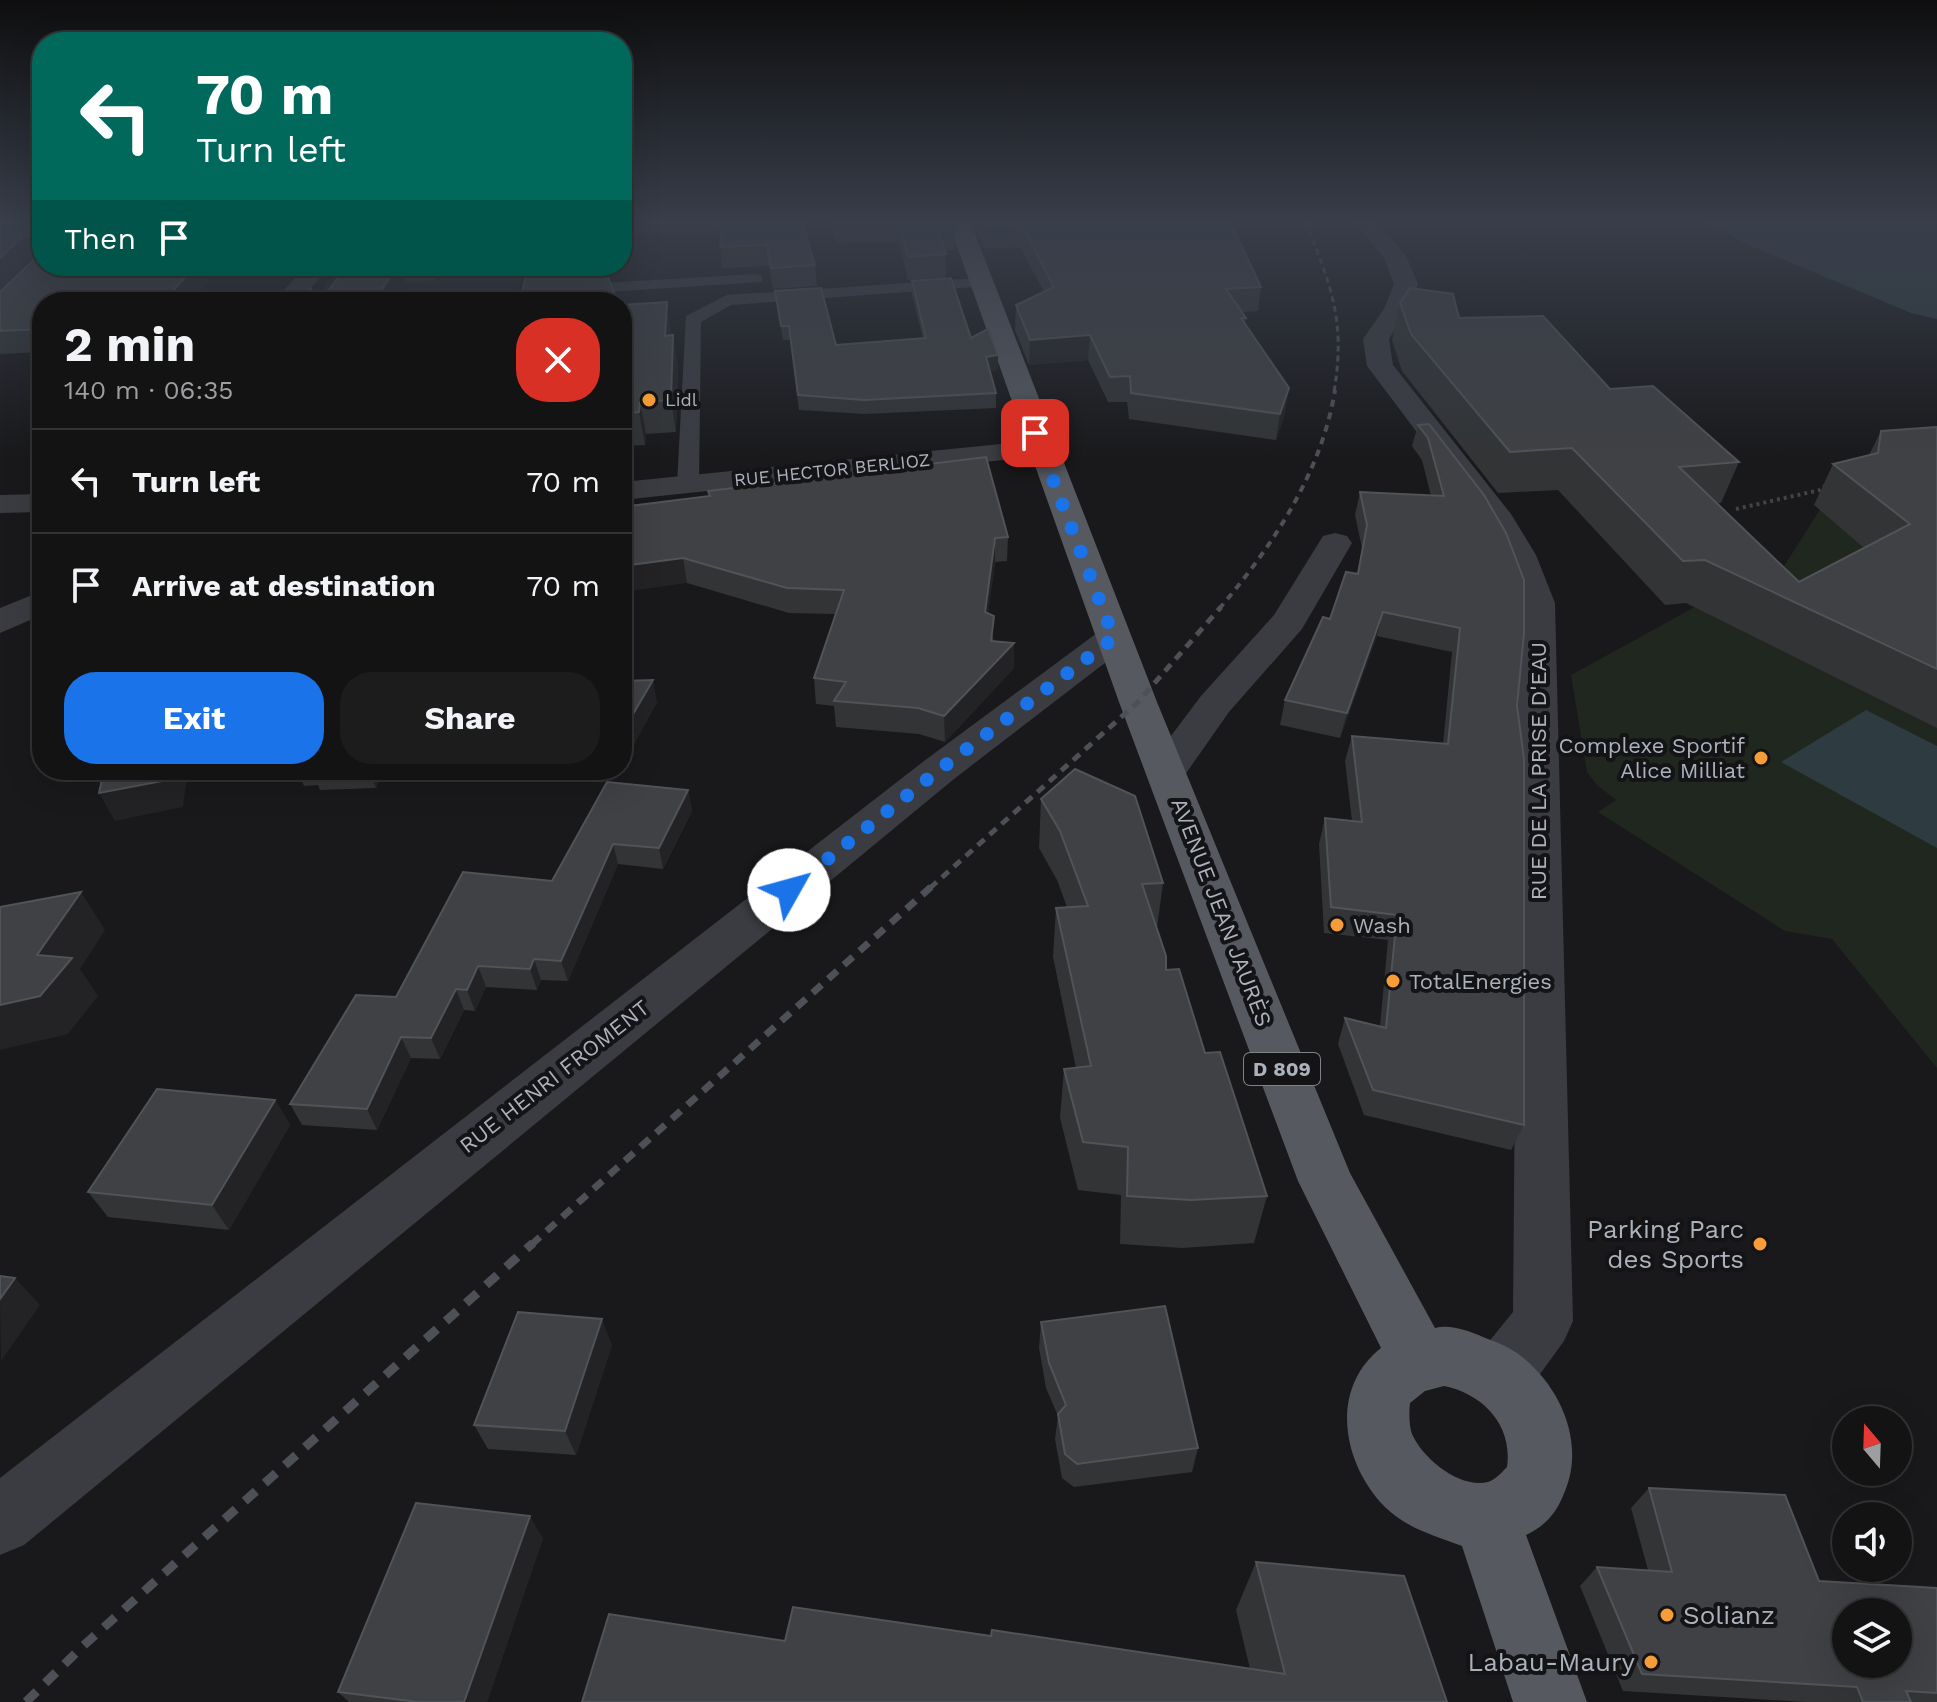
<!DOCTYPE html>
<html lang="en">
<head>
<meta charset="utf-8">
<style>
  :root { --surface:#131314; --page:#1c1c1d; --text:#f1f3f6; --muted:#9d9ea0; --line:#323234; --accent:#1a73e8 }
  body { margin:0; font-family:"Work Sans",sans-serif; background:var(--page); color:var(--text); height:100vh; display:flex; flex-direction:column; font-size:30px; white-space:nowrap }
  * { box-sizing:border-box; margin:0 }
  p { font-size:26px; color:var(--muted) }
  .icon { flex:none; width:44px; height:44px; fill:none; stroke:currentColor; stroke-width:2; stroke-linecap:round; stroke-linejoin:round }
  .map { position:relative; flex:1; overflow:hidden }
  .drawer { position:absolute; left:32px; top:292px; width:600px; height:488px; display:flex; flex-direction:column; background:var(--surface); border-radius:32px; box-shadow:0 8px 32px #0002,0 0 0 2px var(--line) }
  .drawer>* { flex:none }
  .banner { position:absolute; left:32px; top:32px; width:600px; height:244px; border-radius:32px; box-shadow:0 8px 32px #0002,0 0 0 2px var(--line); background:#00695c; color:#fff; overflow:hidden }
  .needle { width:52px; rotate:341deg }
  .buttons { position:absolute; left:1832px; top:1406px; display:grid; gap:16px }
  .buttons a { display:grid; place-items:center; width:80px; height:80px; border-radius:50%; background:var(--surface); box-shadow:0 8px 32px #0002,0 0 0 2px var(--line); font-size:40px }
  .pin { position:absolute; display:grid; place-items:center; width:68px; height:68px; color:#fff; margin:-34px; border-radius:16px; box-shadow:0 4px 12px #0006 }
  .me { position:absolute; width:88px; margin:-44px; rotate:52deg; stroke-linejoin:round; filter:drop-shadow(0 0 6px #0008) }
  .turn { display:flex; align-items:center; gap:28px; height:168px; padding:0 32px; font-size:36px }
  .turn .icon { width:104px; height:104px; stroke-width:2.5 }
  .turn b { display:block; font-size:56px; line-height:68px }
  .then { display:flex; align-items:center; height:76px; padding:0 32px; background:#0003; gap:16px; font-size:30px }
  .round { display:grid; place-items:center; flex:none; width:84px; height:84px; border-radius:32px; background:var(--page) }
  .summary { display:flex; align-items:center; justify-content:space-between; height:136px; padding:0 32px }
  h1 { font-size:48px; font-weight:700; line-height:60px }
  .action { display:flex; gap:16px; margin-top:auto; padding:16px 32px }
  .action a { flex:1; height:92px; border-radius:32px; background:var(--accent); color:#fff; font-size:32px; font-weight:700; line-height:92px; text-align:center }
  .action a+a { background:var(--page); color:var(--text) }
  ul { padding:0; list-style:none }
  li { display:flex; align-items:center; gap:24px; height:104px; padding:0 32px; border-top:2px solid var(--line) }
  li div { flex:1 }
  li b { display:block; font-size:30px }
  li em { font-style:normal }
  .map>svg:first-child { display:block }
  .built { fill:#252529 }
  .green { fill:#1f271f }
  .water { fill:#2e3b40 }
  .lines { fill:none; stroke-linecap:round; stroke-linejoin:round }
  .path { stroke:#404348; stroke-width:4; stroke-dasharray:3 4; stroke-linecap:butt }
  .service { fill:#3a3c41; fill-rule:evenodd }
  .minor { fill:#3a3c41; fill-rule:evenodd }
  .primary { fill:#565960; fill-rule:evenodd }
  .rail-far4 { stroke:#4d5056; stroke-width:3; stroke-dasharray:6 4; stroke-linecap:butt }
  .rail-far3 { stroke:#4d5056; stroke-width:4; stroke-dasharray:7 6; stroke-linecap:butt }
  .rail-far2 { stroke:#4d5056; stroke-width:5; stroke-dasharray:9 7; stroke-linecap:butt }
  .rail-far1 { stroke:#4d5056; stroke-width:7; stroke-dasharray:12 9; stroke-linecap:butt }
  .rail { stroke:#4d5056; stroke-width:9; stroke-dasharray:15 12; stroke-linecap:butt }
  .wall { fill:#323436 }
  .shaded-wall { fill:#232325 }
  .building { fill:#3f4144; stroke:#505357; stroke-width:2; fill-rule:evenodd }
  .route { stroke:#1a73e8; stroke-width:14; stroke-dasharray:0 25.2 }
  .poi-dot { fill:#f69d37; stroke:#141417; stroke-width:3 }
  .labels { text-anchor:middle; stroke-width:8; stroke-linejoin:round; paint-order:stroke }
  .far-poi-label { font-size:18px; fill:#abb2bb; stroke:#141417; text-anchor:start }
  .far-street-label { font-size:18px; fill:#abb2bb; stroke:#141417 }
  .shield { fill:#141417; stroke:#7e838a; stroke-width:2 }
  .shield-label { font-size:20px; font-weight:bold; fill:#abb2bb }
  .poi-label { font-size:22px; fill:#abb2bb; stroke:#141417; text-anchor:start }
  .street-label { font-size:22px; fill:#abb2bb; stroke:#141417 }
  .near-poi-label { font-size:26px; fill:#abb2bb; stroke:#141417; text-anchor:end }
</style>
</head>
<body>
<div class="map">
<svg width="1937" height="1702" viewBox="0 0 1937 1702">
  <rect width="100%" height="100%" fill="#19191b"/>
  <path class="built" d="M339 266H528L513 302H313Z"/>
  <path class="green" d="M1937 463V1068L1832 939 1785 931 1598 812 1616 800 1597 785 1587 772 1571 675 1713 597 1776 579 1845 470Z"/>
  <g class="water">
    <path d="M1704 221H1937V319L1911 313 1751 246Z"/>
    <path d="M1866 710 1937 746V848L1781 762Z"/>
  </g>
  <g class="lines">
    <path class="path" d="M1736 509 1820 490 1827 484"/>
    <g class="service">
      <path d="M756 274 762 276V282L543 296 542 302H526L530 289 536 287Z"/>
      <path d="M981 278 989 283 987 286 731 305 701 322 699 484 688 490 677 484 686 316 727 295Z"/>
    </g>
    <g class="minor">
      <path d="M1354 221H1377L1406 256 1418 284 1408 309 1389 339 1393 365 1511 514 1536 555 1555 603 1573 1321 1564 1341 1522 1399 1500 1408 1478 1399 1469 1377 1478 1355 1513 1312 1519 603 1502 555 1480 516 1367 366 1363 339 1384 309 1394 284 1384 258Z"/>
      <path d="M306 266H331L298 302H273Z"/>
      <path d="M1041 440 1051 443 1056 449 1051 455 622 500V482Z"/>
      <path d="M42 494V512L0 513V495Z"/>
      <path d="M1335 533 1347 536 1352 543 1302 629 1229 712 1182 779 1167 783 1152 779 1146 770 1152 761 1201 696 1274 615 1323 536Z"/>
      <path d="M42 591V615L0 633V608Z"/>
      <path d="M1114 627 1127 630 1132 638 1127 646 954 779 24 1545 0 1555V1478L924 761 1101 630Z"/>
    </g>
    <path class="primary" d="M948 221H970L1157 702 1350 1173 1435 1328C1451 1324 1468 1331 1483 1337 1496 1342 1510 1347 1521 1356 1561 1387 1585 1443 1565 1491 1557 1512 1547 1525 1526 1535L1587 1702H1513L1462 1546C1435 1536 1406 1528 1385 1507 1342 1463 1329 1389 1381 1348L1298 1181 1119 702ZM1444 1386C1483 1394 1513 1425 1507 1467 1502 1472 1495 1480 1488 1482 1460 1489 1423 1459 1412 1434 1409 1426 1409 1412 1410 1403L1425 1391Z"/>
    <path class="rail-far4" d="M1305 221C1331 285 1346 321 1334 392"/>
    <path class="rail-far3" d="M1219 609C1272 547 1322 472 1335 390"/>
    <path class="rail-far2" d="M930 888 1138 702 1221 607"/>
    <path class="rail-far1" d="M531 1245 932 886"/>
    <path class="rail" d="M26 1702 83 1646 533 1243"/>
  </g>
  <g class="wall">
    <path d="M42 221V266H221L191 302H42V352L0 354V292L37 257 32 258 0 289Z"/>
    <path d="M622 221H805L804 229 815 265 817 286 773 289 769 266 722 268 720 247 722 231 622 234Z"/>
    <path d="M832 221H953L955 228V250L945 251 946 277 908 280 899 242 836 243Z"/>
    <path d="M973 221H1230L1261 287 1258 311 1242 312 1246 318 1245 324 1285 414 1276 440 1129 419 1127 402H1108L1088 360 1029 365 1015 330 1016 305 1044 292 1020 247 984 249Z"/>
    <path d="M347 266H445L436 281 406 282 323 298Z"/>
    <path d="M533 266H603L535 275Z"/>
    <path d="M912 281 971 338 998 370 990 371 996 393V408L865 414 799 410 790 340H783L775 291 836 345 923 338 912 295Z"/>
    <path d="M1400 303 1459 318 1610 389 1739 462 1721 503H1717L1799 582 1864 548 1814 505 1833 464 1869 455 1881 431 1937 427V728L1686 603 1665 605 1558 490 1498 493 1402 371 1392 340Z"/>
    <path d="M622 305 671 332 678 366 676 432 646 434 645 445 622 446Z"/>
    <path d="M1429 424 1517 706 1524 1125 1511 1150 1364 1115 1338 1044 1345 1018 1380 1026 1388 940 1324 933 1319 844 1325 818 1352 821 1345 761 1352 736 1443 744 1452 652 1377 636 1340 738 1280 725 1285 700 1330 619 1357 574 1362 548 1355 515 1360 492 1431 496 1422 460 1412 446 1418 425Z"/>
    <path d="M622 507 1008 537 1007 561 995 562 988 613 994 642 1014 643V668L945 742 919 734 836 727 834 706 816 704 814 678 836 614 789 613 687 583Z"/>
    <path d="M622 681 657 702 630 751 622 750Z"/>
    <path d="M297 770H383L376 788 320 790 318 785 304 786Z"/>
    <path d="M688 790 692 811 663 869 618 864 568 981 541 980 537 990 486 987 475 1011 464 1010 440 1059 411 1058 377 1130 302 1125 290 1104 396 997 552 881Z"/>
    <path d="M1041 799 1163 883 1157 928 1166 970 1205 1053 1267 1196 1254 1243 1182 1248 1120 1244 1121 1195 1078 1190 1060 1118 1064 1069 1076 1068 1053 957 1056 908 1067 907 1057 880 1039 848Z"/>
    <path d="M275 1100 290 1125 229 1230 108 1217 88 1192Z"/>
    <path d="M1041 1322 1198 1448 1192 1472 1074 1487 1062 1478 1055 1439 1058 1416 1046 1388 1039 1348Z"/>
    <path d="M612 1345 576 1455 488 1449 474 1425Z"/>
    <path d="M1649 1488 1819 1581 1937 1588V1702H1806L1623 1691 1580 1586 1597 1567 1648 1570 1631 1508Z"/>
    <path d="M543 1538 487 1702H349L338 1692Z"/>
    <path d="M1256 1562 1447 1702 785 1641 991 1636 1250 1669 1236 1610Z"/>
  </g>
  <g class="shaded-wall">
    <path d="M34 235 36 242 42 256 32 258 0 289V258L22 237Z"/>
    <path d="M195 266H221L191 302H163Z"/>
    <path d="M397 266H401L406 282 394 302H374Z"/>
    <path d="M432 266H445L436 281Z"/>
    <path d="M667 302 671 332 670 366 665 336Z"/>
    <path d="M673 335 678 366 676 432 671 400Z"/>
    <path d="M1090 335 1088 360 1029 365 1030 340Z"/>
    <path d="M998 355V370L986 371V357Z"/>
    <path d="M1289 388 1285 414 1276 440 1280 414Z"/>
    <path d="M640 402 646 434 645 445 639 412Z"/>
    <path d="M995 538V562L985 638V612Z"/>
    <path d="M683 558 687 583 622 592V566Z"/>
    <path d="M1383 612 1377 636 1340 738 1347 713Z"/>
    <path d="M1014 643V668L945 742 944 716Z"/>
    <path d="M653 680 657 702 630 751 625 728Z"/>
    <path d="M170 770H188L183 807 115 821 99 793Z"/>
    <path d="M369 770H383L376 788Z"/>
    <path d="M688 790 692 811 663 869 659 848Z"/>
    <path d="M613 844 618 864 568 981 561 961Z"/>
    <path d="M81 892 105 930 80 969 98 996 68 1034 0 1050V1005Z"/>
    <path d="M534 959 541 980 537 990 530 969Z"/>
    <path d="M478 966 486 987 475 1011 467 990Z"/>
    <path d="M456 989 464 1010 440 1059 431 1038Z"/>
    <path d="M401 1037 411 1058 377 1130 367 1109Z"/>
    <path d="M275 1100 290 1125 229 1230 212 1205Z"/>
    <path d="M15 1278 40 1305 1 1361 0 1299Z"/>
    <path d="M602 1319 612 1345 576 1455 565 1431Z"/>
    <path d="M530 1516 543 1538 487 1702H464Z"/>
  </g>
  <g class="building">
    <path d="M0 221H42V243L36 242 34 235 22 237 0 258Z"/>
    <path d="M723 221H802L815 265 771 268 767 245 720 247Z"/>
    <path d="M898 221H953L955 228 938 229 946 254 908 257Z"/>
    <path d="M982 221H1230L1261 287 1226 289 1246 318H1241L1289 388 1280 414 1131 393 1130 376 1110 377 1090 335 1030 340 1016 305 1054 287 1021 225 984 227Z"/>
    <path d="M42 252V266H195L163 302H42V329L0 331V292Z"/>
    <path d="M347 266H397L374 302H301L310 289 323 298Z"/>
    <path d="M603 266 618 302H519L526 276 538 275 539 270Z"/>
    <path d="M951 278 971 338 988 329 998 355 986 357 996 393 864 400 798 395 789 326H781L775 291 821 288 836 345 926 338 912 281Z"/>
    <path d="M1410 288 1453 294 1459 318 1543 316 1610 389 1653 386 1739 462 1679 467 1799 582 1910 524 1833 464 1878 453 1881 431 1937 427V669L1705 560 1683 561 1572 448 1510 452 1411 334 1400 303Z"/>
    <path d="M667 302 665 336 673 335 671 400 640 402 639 412 622 413V305Z"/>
    <path d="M1429 424 1484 495 1506 533 1524 580V633L1517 706 1524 759V1125L1373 1090 1345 1018 1386 1028 1397 915 1331 907 1325 818 1362 822 1352 736 1448 744 1460 628 1383 612 1347 713 1285 700 1323 617 1330 619 1346 572 1358 574 1367 525 1360 492 1444 496 1428 438 1418 425Z"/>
    <path d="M986 457 1008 537 995 538 985 612 994 616 991 641 1014 643 944 716 918 708 834 701 846 682 814 678 844 590 787 588 683 558 622 566V507L710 496 708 491Z"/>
    <path d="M653 680 625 728 622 727V681Z"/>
    <path d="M1075 769 1135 796 1163 883 1142 884 1166 956V970L1179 969 1205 1053 1220 1052 1267 1196 1191 1200 1127 1196 1128 1147 1083 1142 1064 1069 1091 1066 1056 908 1088 906 1060 831 1041 799Z"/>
    <path d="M104 770H170L168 780 99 793Z"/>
    <path d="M607 782 688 790 659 848 613 844 561 961 534 959 530 969 478 966 467 990 456 989 431 1038 401 1037 367 1109 290 1104 356 995 396 997 463 872 552 881Z"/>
    <path d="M81 892 37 955 72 958 40 996 0 1005V907Z"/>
    <path d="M157 1089 275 1100 212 1205 88 1192Z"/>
    <path d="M0 1276 15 1278 0 1299Z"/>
    <path d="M1165 1306 1198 1448 1077 1464 1065 1454 1058 1414 1066 1405 1049 1363 1041 1322Z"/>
    <path d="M518 1312 602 1319 565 1431 474 1425Z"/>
    <path d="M1649 1488 1785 1495 1819 1581 1937 1588V1693L1906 1691 1911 1702H1863L1857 1687 1642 1674 1597 1567 1672 1572ZM1846 1612H1898V1664H1846Z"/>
    <path d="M416 1503 530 1516 464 1702H418L338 1692Z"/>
    <path d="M1256 1562 1404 1576 1447 1702H582L609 1614 785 1641 793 1607 991 1636 992 1630 1285 1674Z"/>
  </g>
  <linearGradient id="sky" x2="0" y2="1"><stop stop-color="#0e0e0f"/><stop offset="0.48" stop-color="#383e4a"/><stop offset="1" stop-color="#383e4a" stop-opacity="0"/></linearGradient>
  <rect width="1937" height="460" fill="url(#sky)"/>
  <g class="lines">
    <path class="route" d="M789 890 939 770 1114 638 1035 433"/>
  </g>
  <g class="poi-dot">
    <circle cx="649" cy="400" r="8"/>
    <circle cx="1761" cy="758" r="8"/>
    <circle cx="1337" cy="925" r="8"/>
    <circle cx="1393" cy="981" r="8"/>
    <circle cx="1760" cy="1244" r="8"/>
    <circle cx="1667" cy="1615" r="8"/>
    <circle cx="1651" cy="1662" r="8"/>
  </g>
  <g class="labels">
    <g class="far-poi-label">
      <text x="665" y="406">Lidl</text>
    </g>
    <g class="far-street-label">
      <text transform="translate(832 470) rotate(-6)" y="6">RUE HECTOR BERLIOZ</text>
    </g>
    <rect class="shield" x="1244" y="1053" width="76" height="32" rx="6"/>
    <g class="shield-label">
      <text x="1282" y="1076">D 809</text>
    </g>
    <g class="poi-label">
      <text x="1745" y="753" text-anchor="end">Complexe Sportif<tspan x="1745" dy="25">Alice Milliat</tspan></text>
      <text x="1353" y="933">Wash</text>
      <text x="1409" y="989">TotalEnergies</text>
    </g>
    <g class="street-label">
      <text transform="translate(1538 771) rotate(-90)" y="8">RUE DE LA PRISE D'EAU</text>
      <text transform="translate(1222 912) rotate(69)" y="8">AVENUE JEAN JAURÈS</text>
      <text transform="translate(554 1076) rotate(-38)" y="8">RUE HENRI FROMENT</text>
    </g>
    <g class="near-poi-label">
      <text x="1744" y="1238">Parking Parc<tspan x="1744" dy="30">des Sports</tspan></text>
      <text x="1683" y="1624" text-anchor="start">Solianz</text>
      <text x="1635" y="1671">Labau-Maury</text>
    </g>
  </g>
</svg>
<div class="buttons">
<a><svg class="needle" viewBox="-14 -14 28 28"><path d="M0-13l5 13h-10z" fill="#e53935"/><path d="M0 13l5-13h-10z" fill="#9d9ea0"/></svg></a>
<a><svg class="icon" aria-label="sound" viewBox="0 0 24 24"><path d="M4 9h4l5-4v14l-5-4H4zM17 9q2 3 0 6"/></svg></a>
<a><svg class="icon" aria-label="layers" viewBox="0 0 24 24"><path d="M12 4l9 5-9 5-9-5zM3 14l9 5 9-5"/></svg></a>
</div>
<div class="pin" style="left:1035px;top:433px;background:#d93025"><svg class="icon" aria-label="arrive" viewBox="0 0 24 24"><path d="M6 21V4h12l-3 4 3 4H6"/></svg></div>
<svg class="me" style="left:789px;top:890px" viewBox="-20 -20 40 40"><circle r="19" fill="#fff"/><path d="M0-13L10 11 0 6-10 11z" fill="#1a73e8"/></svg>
<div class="banner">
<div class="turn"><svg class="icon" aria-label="left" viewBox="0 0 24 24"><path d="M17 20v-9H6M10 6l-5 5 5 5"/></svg><div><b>70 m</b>Turn left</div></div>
<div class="then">Then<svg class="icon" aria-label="arrive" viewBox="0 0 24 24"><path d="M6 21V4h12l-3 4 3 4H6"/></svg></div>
</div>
<section class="drawer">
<div class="summary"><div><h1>2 min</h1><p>140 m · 06:35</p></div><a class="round" style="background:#d93025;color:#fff"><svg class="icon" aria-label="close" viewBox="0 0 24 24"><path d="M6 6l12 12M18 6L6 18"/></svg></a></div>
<ul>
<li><svg class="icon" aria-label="left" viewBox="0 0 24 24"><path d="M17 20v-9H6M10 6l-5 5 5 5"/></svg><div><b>Turn left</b></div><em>70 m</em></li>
<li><svg class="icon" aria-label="arrive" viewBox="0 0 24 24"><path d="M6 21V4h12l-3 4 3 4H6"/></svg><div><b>Arrive at destination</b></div><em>70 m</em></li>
</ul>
<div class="action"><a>Exit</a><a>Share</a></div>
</section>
</div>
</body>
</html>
